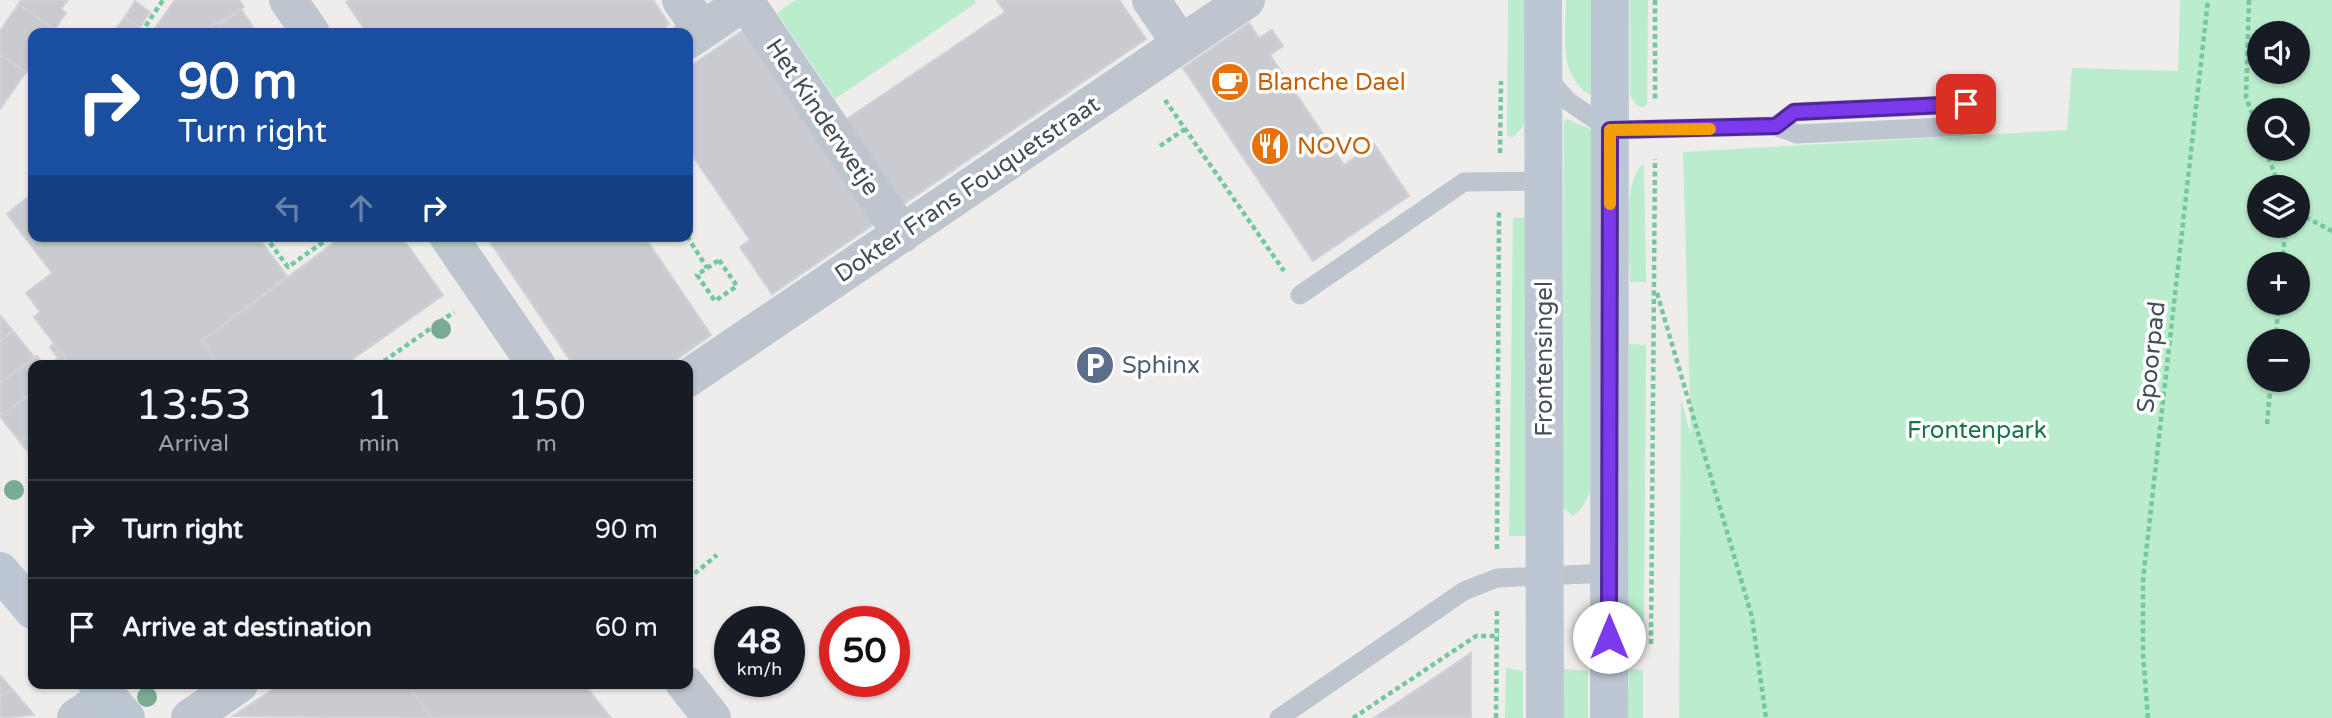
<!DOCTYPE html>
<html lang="en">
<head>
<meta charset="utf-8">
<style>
  :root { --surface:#171b24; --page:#242831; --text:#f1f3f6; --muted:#9ea1a6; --line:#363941 }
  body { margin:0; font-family:"Varela Round",sans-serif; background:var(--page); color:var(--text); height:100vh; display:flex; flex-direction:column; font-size:26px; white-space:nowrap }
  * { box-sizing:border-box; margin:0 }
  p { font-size:23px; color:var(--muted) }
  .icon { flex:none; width:38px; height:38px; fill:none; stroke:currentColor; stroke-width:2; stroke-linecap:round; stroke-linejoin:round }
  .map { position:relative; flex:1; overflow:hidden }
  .drawer { position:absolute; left:28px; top:360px; width:665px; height:329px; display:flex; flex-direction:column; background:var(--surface); border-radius:14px; box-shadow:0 2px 5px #0004 }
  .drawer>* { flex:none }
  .guide { position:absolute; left:28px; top:28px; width:665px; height:214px; border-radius:14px; box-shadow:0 2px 5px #0004; background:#1a4fa0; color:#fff; overflow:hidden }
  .tools { position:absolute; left:2247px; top:21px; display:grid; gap:14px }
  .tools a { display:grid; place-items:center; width:63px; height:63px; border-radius:50%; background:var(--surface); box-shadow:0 2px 5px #0004; font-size:35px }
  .speed { position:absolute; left:714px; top:606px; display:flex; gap:14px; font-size:35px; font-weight:700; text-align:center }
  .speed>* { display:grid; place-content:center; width:91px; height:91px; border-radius:50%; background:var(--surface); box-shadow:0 2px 5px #0004; line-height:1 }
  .speed small { font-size:18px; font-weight:400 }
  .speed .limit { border:10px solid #d22; background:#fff; color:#111 }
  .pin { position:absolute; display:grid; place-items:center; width:60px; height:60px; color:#fff; margin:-30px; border-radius:14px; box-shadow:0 4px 10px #0006 }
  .me { position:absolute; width:77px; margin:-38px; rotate:0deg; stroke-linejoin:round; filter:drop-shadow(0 0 5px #0008) }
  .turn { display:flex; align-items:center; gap:24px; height:147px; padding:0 35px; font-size:32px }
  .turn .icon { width:91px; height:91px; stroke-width:2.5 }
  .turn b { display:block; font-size:49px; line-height:60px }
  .lanes { display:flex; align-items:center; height:66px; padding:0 35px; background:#0003; justify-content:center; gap:35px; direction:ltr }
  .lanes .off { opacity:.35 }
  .eta { display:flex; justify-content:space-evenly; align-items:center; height:119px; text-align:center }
  .eta b { font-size:42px; font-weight:600; line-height:49px }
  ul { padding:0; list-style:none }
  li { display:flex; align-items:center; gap:21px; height:98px; padding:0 35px; border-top:2px solid var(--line) }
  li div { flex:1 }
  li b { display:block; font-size:26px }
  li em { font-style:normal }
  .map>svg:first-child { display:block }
  .green { fill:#bbecce; fill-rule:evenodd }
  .building { fill:#c9cbd1; stroke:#d0d2d8; stroke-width:2 }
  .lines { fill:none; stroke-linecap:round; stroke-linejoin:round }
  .path { stroke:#74c89f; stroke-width:4.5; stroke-dasharray:5 3.5; stroke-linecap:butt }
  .lane { stroke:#bdc6ce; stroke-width:19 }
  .street { stroke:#bdc6ce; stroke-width:38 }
  .secondary { stroke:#bdc7d3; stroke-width:38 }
  .tree { fill:#79ab92 }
  .route-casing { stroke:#51269a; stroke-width:18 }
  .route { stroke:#7c3aed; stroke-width:12 }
  .slow { stroke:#f59e0b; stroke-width:12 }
  .labels { text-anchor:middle; stroke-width:7; stroke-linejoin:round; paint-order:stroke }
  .food-label { font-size:24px; fill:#c56008; stroke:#fff; text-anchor:start }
  .street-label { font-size:24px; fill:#454f59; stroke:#fff }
  .service-label { font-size:24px; fill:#4e5e75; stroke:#fff; text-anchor:start }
  .park-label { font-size:24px; fill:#197648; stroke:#fff }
</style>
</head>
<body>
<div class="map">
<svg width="2332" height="718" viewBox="0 0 2332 718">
  <rect width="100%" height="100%" fill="#efecec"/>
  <g class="green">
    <path d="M796 0H974L976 3 835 99 777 13Z"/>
    <path d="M1508 0H1528L1527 116 1523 127 1512 138 1507 135Z"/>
    <path d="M1566 0H1593L1592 94 1590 95C1557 75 1566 33 1566 0Z"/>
    <path d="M1630 0H1648L1647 105 1642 107 1636 105 1630 95Z"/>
    <path d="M2180 0H2332V718H1679L1681 399 1691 436 1683 152 2067 130 2072 68 2178 71ZM2259 33H2298V72H2259ZM2259 110H2298V149H2259ZM2259 187H2298V226H2259ZM2259 264H2298V303H2259ZM2259 341H2298V380H2259Z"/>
    <path d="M1567 119 1592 130 1590 492 1582 508 1573 516 1562 507 1564 122Z"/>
    <path d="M1644 164 1646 282H1630C1630 256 1621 177 1644 164Z"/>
    <path d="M1530 217 1527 536H1509L1513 218Z"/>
    <path d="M1629 344 1646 345 1644 622H1628Z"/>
    <path d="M1506 668 1523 671V718H1505Z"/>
    <path d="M1564 669 1588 671V718H1562Z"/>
    <path d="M1629 669 1643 670V718H1627Z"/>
  </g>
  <g class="building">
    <path d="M21 0H68L61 9 66 13 55 29 18 5Z"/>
    <path d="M175 0H239L244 7 201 33H158L155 28Z"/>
    <path d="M350 0H653L669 24 656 33H367L346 2Z"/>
    <path d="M997 0H1119L1146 39 899 207 841 123 1005 12Z"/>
    <path d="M135 1 150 12 140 27 125 17Z"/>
    <path d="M18 5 55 29 52 33H33V61L26 72 0 54V31Z"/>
    <path d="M241 9 257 33H201L217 22 219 25Z"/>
    <path d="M125 17 140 27 136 33 114 31Z"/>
    <path d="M1249 23 1259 38 1272 30 1283 46 1270 55 1344 165 1374 144 1409 196 1313 261 1183 68Z"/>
    <path d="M748 27 880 220 772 294 740 247 750 240 688 149V68Z"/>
    <path d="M0 54 26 72 0 109Z"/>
    <path d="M33 193V236H257L287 276 202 341 219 366H71L34 317 40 312 26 293 52 273 7 214Z"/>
    <path d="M343 236H401L443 295 343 366H219L202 341Z"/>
    <path d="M486 236H644L711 335 667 366H574Z"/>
    <path d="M0 315 13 331 0 342Z"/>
    <path d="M13 331 35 358 0 383V342Z"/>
    <path d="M54 344 70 365V366H48L58 358 50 347Z"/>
    <path d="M37 356 44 366H33V392L0 416V383Z"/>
    <path d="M33 392V432L20 442 0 416Z"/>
    <path d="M33 432V458L20 442Z"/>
    <path d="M1471 653V718H1374L1437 676Z"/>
    <path d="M0 675 12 689 0 697Z"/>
    <path d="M281 684H406L433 718 233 716Z"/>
    <path d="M406 684H584L611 718H433Z"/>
    <path d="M12 689 34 715 0 718V697Z"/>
  </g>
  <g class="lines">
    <g class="path">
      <path d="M1655 0V101"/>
      <path d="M2249 0 2246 97 2259 133"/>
      <path d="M141 33 163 0"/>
      <path d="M1165 100 1284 271"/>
      <path d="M1160 146 1185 129"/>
      <path d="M2265 149 2280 187"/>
      <path d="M1500 153 1501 81"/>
      <path d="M2298 213 2332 231"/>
      <path d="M265 236 288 267 332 236"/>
      <path d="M687 236 707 268"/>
      <path d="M719 260 737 286 715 301 697 275Z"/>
      <path d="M2282 264 2286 226"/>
      <path d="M1657 293 1752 617 1766 718"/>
      <path d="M2275 341 2279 303"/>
      <path d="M377 366 454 312"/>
      <path d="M2267 424 2271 380"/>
      <path d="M1497 549 1499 211"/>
      <path d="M688 579 717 555"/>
      <path d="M1651 644 1655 159"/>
      <path d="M1353 718 1476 636H1499"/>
      <path d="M1496 718 1497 610"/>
      <path d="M2148 718 2143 654V580L2208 0"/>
    </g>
    <g class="lane">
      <path d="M1547 78 1568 101 1610 130 1775 126 1797 134 1966 126"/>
      <path d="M1775 126 1794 112 1966 104"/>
      <path d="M1300 295 1464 182 1543 181"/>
      <path d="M1279 718 1464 591 1497 578 1610 573"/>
    </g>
    <g class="street">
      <path d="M288 0 311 33"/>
      <path d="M681 0 702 30"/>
      <path d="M1151 0 1181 44"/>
      <path d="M745 1 902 234"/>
      <path d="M688 40 747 0"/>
      <path d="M448 236 537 366"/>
      <path d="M688 378 1246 0"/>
      <path d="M685 684 712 718"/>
      <path d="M76 718 108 696"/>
      <path d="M190 718 239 684"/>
    </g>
    <g class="secondary">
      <path d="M1543 0 1545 718"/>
      <path d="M0 571 33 610"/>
      <path d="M97 684 126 718"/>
      <path d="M1609 718 1610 0"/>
    </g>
  </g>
  <g class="tree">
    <circle cx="441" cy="329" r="10"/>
    <circle cx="14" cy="490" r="10"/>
    <circle cx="147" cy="697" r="10"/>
  </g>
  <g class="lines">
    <defs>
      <path id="route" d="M1609 637 1610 130 1776 126 1794 112 1966 104"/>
    </defs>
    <use href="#route" class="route-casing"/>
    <use href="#route" class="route"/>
    <path class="slow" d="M1610 204V130L1710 129"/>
  </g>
  <defs>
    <symbol id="cafe-disc" viewBox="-11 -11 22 22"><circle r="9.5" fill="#e8710a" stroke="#fff"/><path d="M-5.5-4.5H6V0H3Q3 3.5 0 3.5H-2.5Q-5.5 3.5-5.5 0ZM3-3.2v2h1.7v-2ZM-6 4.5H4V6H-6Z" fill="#fff"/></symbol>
    <symbol id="restaurant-disc" viewBox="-11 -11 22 22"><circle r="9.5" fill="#e8710a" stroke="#fff"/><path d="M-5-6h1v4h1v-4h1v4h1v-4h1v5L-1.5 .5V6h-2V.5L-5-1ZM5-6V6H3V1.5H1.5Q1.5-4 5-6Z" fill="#fff"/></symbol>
    <symbol id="parking-disc" viewBox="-11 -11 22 22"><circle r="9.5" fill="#5c6f8a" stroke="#fff"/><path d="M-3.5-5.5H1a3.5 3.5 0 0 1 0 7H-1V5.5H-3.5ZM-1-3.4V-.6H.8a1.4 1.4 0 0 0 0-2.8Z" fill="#fff"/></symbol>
  </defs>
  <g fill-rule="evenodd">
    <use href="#cafe-disc" x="1208" y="60" width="44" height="44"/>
    <use href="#restaurant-disc" x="1248" y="124" width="44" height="44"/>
    <use href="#parking-disc" x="1073" y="343" width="44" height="44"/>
  </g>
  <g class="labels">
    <g class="food-label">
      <text x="1257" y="90">Blanche Dael</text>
      <text x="1297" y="154">NOVO</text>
    </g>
    <g class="street-label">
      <text transform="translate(823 117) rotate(56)" y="8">Het Kinderwetje</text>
      <text transform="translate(967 189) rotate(-34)" y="8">Dokter Frans Fouquetstraat</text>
      <text transform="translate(2151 357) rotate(-84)" y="8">Spoorpad</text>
      <text transform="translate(1544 359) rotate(-90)" y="8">Frontensingel</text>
    </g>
    <g class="service-label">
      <text x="1122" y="373">Sphinx</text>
    </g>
    <g class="park-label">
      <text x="1977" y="438">Frontenpark</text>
    </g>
  </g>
</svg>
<div class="tools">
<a><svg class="icon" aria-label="sound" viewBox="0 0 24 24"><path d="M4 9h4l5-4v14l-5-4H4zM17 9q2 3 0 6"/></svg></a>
<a><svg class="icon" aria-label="search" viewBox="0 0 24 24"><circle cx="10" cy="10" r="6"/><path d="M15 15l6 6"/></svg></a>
<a><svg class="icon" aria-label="layers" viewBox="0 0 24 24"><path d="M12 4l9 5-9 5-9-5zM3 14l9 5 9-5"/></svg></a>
<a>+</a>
<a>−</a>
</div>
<div class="speed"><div>48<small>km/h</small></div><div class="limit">50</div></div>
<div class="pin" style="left:1966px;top:104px;background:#d93025"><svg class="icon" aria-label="arrive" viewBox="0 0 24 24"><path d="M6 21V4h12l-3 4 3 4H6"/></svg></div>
<svg class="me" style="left:1609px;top:637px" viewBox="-20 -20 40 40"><circle r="19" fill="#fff"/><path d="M0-13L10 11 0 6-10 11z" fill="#7c3aed"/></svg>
<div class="guide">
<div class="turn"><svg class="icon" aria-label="right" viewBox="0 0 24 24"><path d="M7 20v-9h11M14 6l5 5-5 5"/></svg><div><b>90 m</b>Turn right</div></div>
<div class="lanes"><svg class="icon off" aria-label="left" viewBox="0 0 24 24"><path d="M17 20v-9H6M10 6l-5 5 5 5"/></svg><svg class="icon off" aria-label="ahead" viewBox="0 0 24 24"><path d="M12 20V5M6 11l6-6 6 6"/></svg><svg class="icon" aria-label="right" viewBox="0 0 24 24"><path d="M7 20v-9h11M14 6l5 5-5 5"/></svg></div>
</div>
<section class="drawer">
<div class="eta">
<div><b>13:53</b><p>Arrival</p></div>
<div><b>1</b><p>min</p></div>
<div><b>150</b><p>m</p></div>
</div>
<ul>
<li><svg class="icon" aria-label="right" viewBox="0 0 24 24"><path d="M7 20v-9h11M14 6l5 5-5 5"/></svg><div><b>Turn right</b></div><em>90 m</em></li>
<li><svg class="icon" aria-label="arrive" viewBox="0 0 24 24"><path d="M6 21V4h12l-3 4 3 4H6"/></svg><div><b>Arrive at destination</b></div><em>60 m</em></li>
</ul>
</section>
</div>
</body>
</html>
